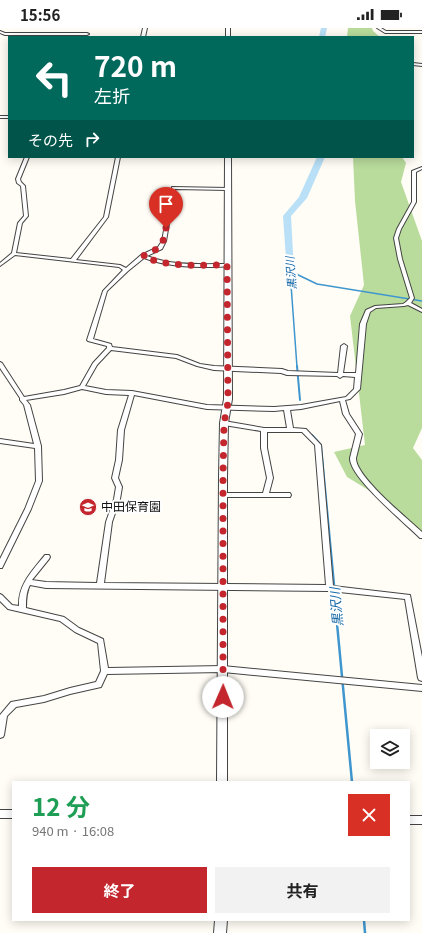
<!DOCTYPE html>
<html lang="ja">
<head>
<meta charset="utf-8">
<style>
  :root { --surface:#fff; --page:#f2f2f2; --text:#222; --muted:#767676; --accent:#c4262e }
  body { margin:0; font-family:Georgia,"Noto Sans JP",serif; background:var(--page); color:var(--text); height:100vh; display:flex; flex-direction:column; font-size:15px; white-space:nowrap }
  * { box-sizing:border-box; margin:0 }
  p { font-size:13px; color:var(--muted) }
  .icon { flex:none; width:22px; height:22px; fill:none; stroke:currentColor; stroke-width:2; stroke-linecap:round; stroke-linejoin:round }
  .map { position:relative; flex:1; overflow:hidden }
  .details { position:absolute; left:12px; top:753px; width:398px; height:140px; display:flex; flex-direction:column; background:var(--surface); border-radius:0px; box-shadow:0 2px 10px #0003 }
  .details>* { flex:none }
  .banner { position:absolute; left:8px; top:8px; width:406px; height:122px; border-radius:0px; box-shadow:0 2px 10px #0003; background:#00695c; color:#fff; overflow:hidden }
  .buttons { position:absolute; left:370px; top:701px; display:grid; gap:8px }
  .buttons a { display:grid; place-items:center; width:40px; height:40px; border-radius:0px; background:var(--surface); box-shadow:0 2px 10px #0003; font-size:20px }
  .pin { position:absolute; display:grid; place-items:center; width:34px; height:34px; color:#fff; margin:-41px -17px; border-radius:50% 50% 50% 0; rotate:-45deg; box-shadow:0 0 4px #0007 }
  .pin .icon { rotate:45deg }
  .me { position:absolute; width:44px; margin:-22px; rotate:1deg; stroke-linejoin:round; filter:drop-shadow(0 0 3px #0008) }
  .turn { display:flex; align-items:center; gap:14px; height:84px; padding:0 20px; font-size:18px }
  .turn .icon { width:52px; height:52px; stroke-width:2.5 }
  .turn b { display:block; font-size:28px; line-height:34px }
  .then { display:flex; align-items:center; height:38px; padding:0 20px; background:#0003; gap:8px; font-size:15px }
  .round { display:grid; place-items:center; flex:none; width:42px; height:42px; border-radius:0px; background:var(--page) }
  .overview { display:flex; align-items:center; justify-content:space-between; height:68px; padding:0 20px }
  h1 { font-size:24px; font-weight:700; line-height:30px; color:#1e9e55 }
  .button { display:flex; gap:8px; margin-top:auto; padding:8px 20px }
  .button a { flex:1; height:46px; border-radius:0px; background:var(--accent); color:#fff; font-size:16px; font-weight:700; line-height:46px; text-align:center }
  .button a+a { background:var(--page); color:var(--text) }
  .status { display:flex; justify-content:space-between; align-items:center; height:28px; padding:0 20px; background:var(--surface); direction:ltr }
  .status svg { height:11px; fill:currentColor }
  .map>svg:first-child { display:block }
  .forest { fill:#b9dc9c }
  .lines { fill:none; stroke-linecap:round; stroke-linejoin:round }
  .stream-far2 { stroke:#3f96cf; stroke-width:1.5 }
  .stream-far1 { stroke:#3f96cf; stroke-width:2 }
  .stream { stroke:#3f96cf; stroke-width:2.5 }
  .river { fill:#b9e0f7; fill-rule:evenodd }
  .minor-casing { stroke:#444; stroke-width:2 }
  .tertiary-casing { stroke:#444; stroke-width:2 }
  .minor { fill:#fff; fill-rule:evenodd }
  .tertiary { fill:#fff; fill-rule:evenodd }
  .route { stroke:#c4262e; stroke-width:7; stroke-dasharray:0 12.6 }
  .labels { text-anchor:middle; stroke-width:4; stroke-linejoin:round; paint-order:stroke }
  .far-water-label { font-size:11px; font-style:italic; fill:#1768a6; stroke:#fff }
  .poi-label { font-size:12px; fill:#111; stroke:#fff; text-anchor:start }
  .water-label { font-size:13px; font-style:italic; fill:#1768a6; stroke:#fff }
</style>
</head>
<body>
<div class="status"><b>15:56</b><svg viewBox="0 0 49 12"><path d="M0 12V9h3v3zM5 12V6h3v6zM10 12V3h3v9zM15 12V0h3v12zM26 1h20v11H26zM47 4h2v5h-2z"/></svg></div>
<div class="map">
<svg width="422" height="905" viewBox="0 0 422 905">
  <rect width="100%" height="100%" fill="#fffdf5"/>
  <g class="forest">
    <path d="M348 0H372L373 3 380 9H347Z"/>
    <path d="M353 129H402L406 135 401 154 422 213V400L413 420 422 432V506L393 477 347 449 334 424 365 417 350 288 364 257 355 173Z"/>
  </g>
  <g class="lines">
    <g class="stream-far2">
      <path d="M290 243 317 256 422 273"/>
      <path d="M290 243 297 339"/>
    </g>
    <g class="stream-far1">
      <path d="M297 338 300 372"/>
      <path d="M312 407 321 417 337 586"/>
    </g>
    <g class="stream">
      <path d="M336 585 352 754"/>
      <path d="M364 892 365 905"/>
    </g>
    <g class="river">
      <path d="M321 0H327L325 9H319Z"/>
      <path d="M317 129H325L307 170 291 188 294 243 290 246 287 245 283 188 299 169Z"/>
    </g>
    <defs>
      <g id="minor">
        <path d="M143 0H147L145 9H141Z"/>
        <path d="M377 0H381L386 3H422V5H385Z"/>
        <path d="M0 3 5 5H87L89 6 87 7H5L0 5Z"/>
        <path d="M413 35 422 36V38L413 37Z"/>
        <rect x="0" y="88" width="9" height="2"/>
        <path d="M25 129H29L20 151 21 154 25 158 28 188 22 195 16 225 71 231 104 189 116 129H120L108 189 76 232 120 237 126 240 141 227 158 219 162 213 172 159 228 160 230 161 228 162 175 161 166 213 162 221 147 228C172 238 200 236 227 236L229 237V238C222 239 216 239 210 239 187 239 165 238 144 230L128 243 107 263 93 311 111 316 112 319 177 327 200 336 214 338 282 341 288 343 338 345 341 318 344 316 347 318 343 345H356L360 296 366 282 375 278 403 276 406 274 410 270 398 231 394 210 397 201 412 174V143L422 139V141L416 144V174L401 201 398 210 402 231 414 270 411 275 422 281V284L408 277 404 278 376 280 370 284 366 296 360 361 350 371 345 372 349 386 362 406 356 430C355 448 408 491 422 504V510H420C405 495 349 449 350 430L356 406 343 386 340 373 301 381 290 382 293 400 306 401 321 417 333 558 410 567 422 629V653L419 652 418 650 405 571 330 563 46 560 30 557C26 564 26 572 26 580L64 589 79 600 103 611 108 640 223 638 422 657V663L223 644 107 646 101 659 70 666 44 674 16 679 7 688 4 707 3 709 0 710V687L11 674 44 668 70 660 96 654 101 643 98 615 75 604 60 593 8 581 0 573V566L2 567 12 577 19 578C18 557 32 543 45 527H49L50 529 49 531 32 552 46 554 97 555 106 494 114 471 116 459 112 450 116 432 118 402 129 367 106 366 82 361 64 366 26 372 30 377 41 418 42 453 31 481 3 538 2 540H0V531L25 481 36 453 35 420 0 415V411L34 416 24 377 20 372V370L0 340V334L2 335 24 369 64 362 80 358 93 335 107 320V318L88 313 87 312 103 263 123 242 119 239 15 227 0 238V235L12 225 18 195 24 188 21 158 17 155 16 151ZM111 322 176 330 197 338 214 342 281 345 287 347 337 348 340 350 343 348 355 349 354 361 346 369 301 377 274 379 207 377 132 363 106 362 85 358 97 337ZM134 367 207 381 274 383 284 382 287 400H264L224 393 222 394 221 395 224 397 261 403V420L267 450 263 465H223L220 467 223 469H290L291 467 290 465H269L273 450 267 420V404H302L315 417 326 557 104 555 112 494 120 471 122 459 118 450 122 432 124 402Z"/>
        <rect x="0" y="782" width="13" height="8"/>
        <rect x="409" y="788" width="13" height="8"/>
      </g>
      <g id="tertiary">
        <rect x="226" y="0" width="4" height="9"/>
        <path d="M225 129H231L232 371 228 395 227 449V754H217L219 449 220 395 224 371Z"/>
        <path d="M215 892H227L226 905H214Z"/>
      </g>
    </defs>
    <use href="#minor" class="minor-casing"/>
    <use href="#tertiary" class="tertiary-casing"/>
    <use href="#minor" class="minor"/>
    <use href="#tertiary" class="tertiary"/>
  </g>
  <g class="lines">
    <path class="route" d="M166 200C163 219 160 220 143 228 168 240 200 237 227 237L228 375 224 395 223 449V669"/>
  </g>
  <defs>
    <symbol id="school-disc" viewBox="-11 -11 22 22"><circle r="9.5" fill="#c4262e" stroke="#fff"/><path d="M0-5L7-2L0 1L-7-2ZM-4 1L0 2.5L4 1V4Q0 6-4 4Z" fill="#fff"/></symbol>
  </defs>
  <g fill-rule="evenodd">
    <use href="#school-disc" x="78" y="469" width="20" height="20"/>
  </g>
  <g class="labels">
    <g class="far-water-label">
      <text transform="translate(291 245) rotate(-94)" y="4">黒沢川</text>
    </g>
    <g class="poi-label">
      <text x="101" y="483">中田保育園</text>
    </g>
    <g class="water-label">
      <text transform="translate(336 579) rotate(-95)" y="5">黒沢川</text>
    </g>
  </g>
</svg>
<div class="buttons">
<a><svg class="icon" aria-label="layers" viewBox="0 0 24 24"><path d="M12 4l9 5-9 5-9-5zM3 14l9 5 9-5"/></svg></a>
</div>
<div class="pin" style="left:166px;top:200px;background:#d93025"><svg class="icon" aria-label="arrive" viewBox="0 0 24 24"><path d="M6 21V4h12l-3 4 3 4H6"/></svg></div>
<svg class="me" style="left:223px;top:669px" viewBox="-20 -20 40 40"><circle r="19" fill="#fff"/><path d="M0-13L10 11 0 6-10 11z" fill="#c4262e"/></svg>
<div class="banner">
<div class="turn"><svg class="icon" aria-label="left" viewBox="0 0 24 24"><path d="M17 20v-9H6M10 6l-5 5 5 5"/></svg><div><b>720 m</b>左折</div></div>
<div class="then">その先<svg class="icon" aria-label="right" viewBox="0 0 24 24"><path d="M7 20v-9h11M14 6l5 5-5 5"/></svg></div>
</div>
<section class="details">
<div class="overview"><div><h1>12 分</h1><p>940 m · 16:08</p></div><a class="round" style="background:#d93025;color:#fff"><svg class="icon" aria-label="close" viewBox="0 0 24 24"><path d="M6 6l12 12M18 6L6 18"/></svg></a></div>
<div class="button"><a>終了</a><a>共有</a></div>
</section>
</div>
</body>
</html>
